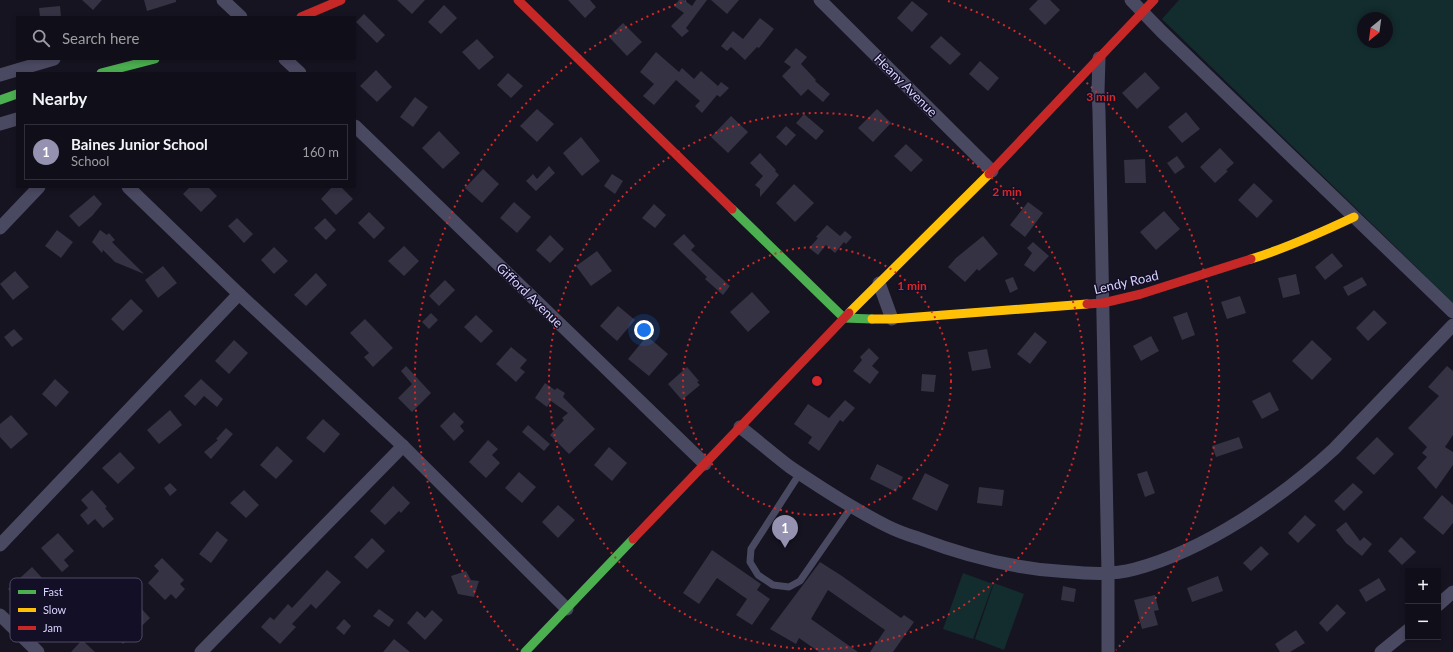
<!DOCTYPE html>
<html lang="en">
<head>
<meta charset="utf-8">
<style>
  body { margin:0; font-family:Lato,sans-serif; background:#191822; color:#f1f3f6 }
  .controls { position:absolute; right:12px; bottom:12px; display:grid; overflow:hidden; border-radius:0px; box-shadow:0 2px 6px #0003 }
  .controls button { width:36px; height:36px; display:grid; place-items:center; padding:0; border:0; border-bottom:1px solid #302f38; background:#100f19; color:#f1f3f6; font:20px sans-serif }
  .compass { position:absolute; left:1357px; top:12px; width:36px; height:36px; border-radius:50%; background:#100f19; box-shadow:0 2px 6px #0003; rotate:209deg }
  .you { position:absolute; left:644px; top:330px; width:14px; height:14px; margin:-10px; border:3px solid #fff; border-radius:50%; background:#1a73e8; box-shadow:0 0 0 6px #1a73e833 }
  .badge { display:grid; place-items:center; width:26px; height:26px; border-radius:50%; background:#9591b1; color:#fff; font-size:13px; font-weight:700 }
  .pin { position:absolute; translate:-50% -33px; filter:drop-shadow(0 1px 2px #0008) }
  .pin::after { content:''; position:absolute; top:21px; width:14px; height:12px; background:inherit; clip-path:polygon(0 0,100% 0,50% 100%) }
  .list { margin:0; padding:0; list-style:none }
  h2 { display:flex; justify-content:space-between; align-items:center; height:52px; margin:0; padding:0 16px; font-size:17px }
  h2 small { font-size:13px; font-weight:400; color:#9c9ca2 }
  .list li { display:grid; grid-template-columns:26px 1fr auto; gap:12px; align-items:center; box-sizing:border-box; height:56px; margin:0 8px 8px; padding:0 8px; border:1px solid #302f38; border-radius:0px }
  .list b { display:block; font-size:15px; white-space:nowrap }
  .list p { margin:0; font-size:13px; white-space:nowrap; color:#9c9ca2 }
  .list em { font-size:13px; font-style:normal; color:#9c9ca2 }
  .icon { flex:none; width:22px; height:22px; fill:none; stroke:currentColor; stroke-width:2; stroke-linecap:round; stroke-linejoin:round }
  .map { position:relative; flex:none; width:1453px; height:652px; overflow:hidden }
  .search { position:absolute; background:#100f19; box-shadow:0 2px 6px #0003; left:16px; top:16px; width:340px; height:44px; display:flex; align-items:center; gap:10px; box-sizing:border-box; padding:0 14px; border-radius:0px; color:#9c9ca2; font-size:15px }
  .panel { position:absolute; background:#100f19; box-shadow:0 2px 6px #0003; left:16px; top:72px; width:340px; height:116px; border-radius:0px }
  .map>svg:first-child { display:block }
  .green { fill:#132c2d; fill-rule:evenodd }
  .building { fill:#343243 }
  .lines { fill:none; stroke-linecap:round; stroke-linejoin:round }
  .lane { stroke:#4a4962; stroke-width:7 }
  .street { stroke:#4a4962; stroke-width:13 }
  .fast { stroke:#4caf50; stroke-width:9 }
  .slow { stroke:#ffc107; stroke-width:9 }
  .jam { stroke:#c62828; stroke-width:9 }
  .ring { fill:none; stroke:#d62828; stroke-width:2; stroke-dasharray:2 4 }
  .labels { text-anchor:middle; stroke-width:3; stroke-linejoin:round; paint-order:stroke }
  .street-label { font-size:13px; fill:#d9d4ff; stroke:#130f26 }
  .key { fill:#130f26; stroke:#4e4a67; stroke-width:1 }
  .key-label { font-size:11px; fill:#d9d4ff }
  .centre { fill:#d62828; stroke:#130f26; stroke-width:2 }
  .ring-label { font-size:12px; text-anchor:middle; font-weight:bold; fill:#d62828; stroke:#130f26; stroke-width:3; stroke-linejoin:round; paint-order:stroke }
</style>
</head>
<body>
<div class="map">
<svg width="1453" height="652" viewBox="0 0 1453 652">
  <rect width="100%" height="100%" fill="#161421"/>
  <!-- green -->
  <g class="green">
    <path d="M1179,0H1453V303L1162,19ZM1363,18H1387V42H1363Z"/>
    <polygon points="963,573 993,584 973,639 943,629"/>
    <polygon points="994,583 1024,594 1004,650 975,639"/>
  </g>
  <!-- building -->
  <g class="building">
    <polygon points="82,0 102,0 93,10"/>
    <polygon points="144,0 176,0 176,2 147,11"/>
    <polygon points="397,0 425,0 412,14"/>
    <polygon points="568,0 590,0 596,7 585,18"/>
    <polygon points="679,0 684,0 692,6 696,0 707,0 686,28 689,31 682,37 671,26 684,13 674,6"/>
    <polygon points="711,0 739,0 727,14"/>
    <polygon points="1038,0 1050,0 1060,10 1045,25 1029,9"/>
    <polygon points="912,1 928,14 912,32 897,18"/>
    <polygon points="444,5 457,18 441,34 428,22"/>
    <polygon points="60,6 61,17 40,17 39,8"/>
    <polygon points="364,14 385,35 377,43 356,22"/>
    <polygon points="760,18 774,29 759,48 757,47 745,60 731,47 727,51 721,46 733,31 743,39"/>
    <polygon points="623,23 642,42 627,56 609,37"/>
    <polygon points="941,36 961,54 950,65 930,47"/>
    <polygon points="477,39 494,57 479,70 462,52"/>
    <polygon points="796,48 807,57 801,64 816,80 815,81 830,94 823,102 808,89 801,96 782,76 791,67 784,62"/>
    <polygon points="656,52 679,72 682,68 694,79 701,71 718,86 721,82 729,88 720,97 717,95 702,113 695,106 700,101 676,80 654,105 643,96 654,84 640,72"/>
    <polygon points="980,61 999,78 988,91 969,74"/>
    <polygon points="376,70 392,87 377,102 360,86"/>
    <polygon points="1145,72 1160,88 1137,109 1122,93"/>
    <polygon points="508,73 523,86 511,98 497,85"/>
    <polygon points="415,97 428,107 413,127 400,117"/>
    <polygon points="537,109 554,124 537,142 520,126"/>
    <polygon points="877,109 891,123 873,142 858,128"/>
    <polygon points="1186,112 1200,129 1182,143 1168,127"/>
    <polygon points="804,114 824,131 816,140 796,123"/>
    <polygon points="731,116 748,132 728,153 711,137"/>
    <polygon points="786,126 796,135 786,146 776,137"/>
    <polygon points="439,131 460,153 443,169 422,148"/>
    <polygon points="581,137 600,161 582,176 563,153"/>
    <polygon points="906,144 923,160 911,172 894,156"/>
    <polygon points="1220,148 1234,163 1226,170 1228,171 1215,183 1200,167"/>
    <polygon points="760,153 776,170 775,171 779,175 760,197 760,189 755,185 763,176 750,163"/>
    <polygon points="1177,156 1185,167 1175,174 1167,163"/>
    <polygon points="1145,159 1146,183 1125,183 1124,160"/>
    <polygon points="549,166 555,173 536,191 526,181 533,174 537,179"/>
    <polygon points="483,169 499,184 482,203 465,188"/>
    <polygon points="612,174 623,181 615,194 604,186"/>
    <polygon points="1254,183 1273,201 1257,218 1238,200"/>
    <polygon points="794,184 814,203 795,222 776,203"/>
    <polygon points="190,187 208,187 217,196 201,212 183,194"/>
    <polygon points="332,187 341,187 353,199 336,215 321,199"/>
    <polygon points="94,195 102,204 92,216 79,227 69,216"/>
    <polygon points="514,202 531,217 517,233 500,218"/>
    <polygon points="1028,202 1043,213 1025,237 1010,225"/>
    <polygon points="654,204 666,215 655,228 642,218"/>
    <polygon points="1164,211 1180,229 1156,250 1140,232"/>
    <polygon points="369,212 385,228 374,239 358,223"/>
    <polygon points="237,218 253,234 244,243 228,226"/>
    <polygon points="325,218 336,230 326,240 314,228"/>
    <polygon points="827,225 840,236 845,231 852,237 846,244 844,242 835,253 826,245 818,255 809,248 818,238 816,237"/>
    <polygon points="57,230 73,242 61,258 45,246"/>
    <polygon points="100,230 107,235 109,233 115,240 112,242 144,274 115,262 103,250 102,253 92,242"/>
    <polygon points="684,234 695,246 691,250 730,286 723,295 705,279 707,277 673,244"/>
    <polygon points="550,235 564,249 550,263 536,250"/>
    <polygon points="983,236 998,254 979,271 977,269 965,282 948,267 956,258"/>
    <polygon points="1033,242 1049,256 1034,272 1024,265 1032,253 1027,248"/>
    <polygon points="404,246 419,261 404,276 388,261"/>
    <polygon points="274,247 288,261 274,274 261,260"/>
    <polygon points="597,251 612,271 591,286 576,266"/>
    <polygon points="1332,253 1343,266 1325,280 1315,267"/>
    <polygon points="163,266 177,283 158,298 145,280"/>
    <polygon points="15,271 29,287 13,300 0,284"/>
    <polygon points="316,273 327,285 306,306 294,295"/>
    <polygon points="1296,274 1300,294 1283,298 1278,278"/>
    <polygon points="1013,277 1018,289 1010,293 1005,280"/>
    <polygon points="1362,277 1367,285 1348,296 1343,287"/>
    <polygon points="445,280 455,290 439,306 429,296"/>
    <polygon points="752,292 770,312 748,332 730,312"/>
    <polygon points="1240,296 1246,313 1227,319 1221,302"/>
    <polygon points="131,299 143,311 123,331 111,319"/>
    <polygon points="618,306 635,320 617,341 600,326"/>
    <polygon points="1374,310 1387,323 1368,341 1356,328"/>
    <polygon points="1187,312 1195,335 1182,340 1173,317"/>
    <polygon points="431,313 438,320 429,329 422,322"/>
    <polygon points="476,315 493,331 481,343 464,327"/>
    <polygon points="365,319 393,348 373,367 364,357 369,353 350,333"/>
    <polygon points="14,329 23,339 12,347 4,337"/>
    <polygon points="1035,332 1047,342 1030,364 1017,354"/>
    <polygon points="647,336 668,354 649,376 628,359"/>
    <polygon points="1151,336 1159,351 1141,361 1133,346"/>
    <polygon points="234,340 248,353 229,374 215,361"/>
    <polygon points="1312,340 1332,359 1312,380 1292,361"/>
    <polygon points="511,347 527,360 520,368 525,372 516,382 496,364"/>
    <polygon points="869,348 879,358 872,366 879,372 870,384 853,371 862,360 860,357"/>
    <polygon points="987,349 991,368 972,371 968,352"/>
    <polygon points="406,366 431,393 412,412 398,398 412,384 401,371"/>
    <polygon points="1447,366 1453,371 1453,435 1445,447 1453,452 1453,465 1436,489 1417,468 1427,457 1422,453 1427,447 1408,428 1439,396 1428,387"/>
    <polygon points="687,367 699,381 697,382 700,385 682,400 668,384"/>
    <polygon points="922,374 936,375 934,392 921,391"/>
    <polygon points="55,379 69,392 56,407 42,394"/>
    <polygon points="201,379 223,399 217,407 204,396 195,406 184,396"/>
    <polygon points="545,383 555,390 557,388 565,393 563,397 595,429 569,454 550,435 564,420 562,418 568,413 551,401 547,407 535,398"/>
    <polygon points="1270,392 1279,410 1262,419 1252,401"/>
    <polygon points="845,400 855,408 843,422 840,420 819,451 808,443 812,437 794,424 808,404 829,418"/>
    <polygon points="170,410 182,425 159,444 147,430"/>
    <polygon points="454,412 464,422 460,426 464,431 454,441 440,426"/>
    <polygon points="11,415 28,434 11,449 0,437 0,424"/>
    <polygon points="323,419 340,434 324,453 306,438"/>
    <polygon points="528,425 550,444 544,451 522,432"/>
    <polygon points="226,428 233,434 211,459 204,452 218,440 216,439"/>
    <polygon points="1239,437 1243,448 1216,457 1212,446"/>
    <polygon points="1377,437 1394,454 1374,475 1356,458"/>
    <polygon points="488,440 498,449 492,455 500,463 486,478 469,462"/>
    <polygon points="277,446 293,461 276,479 260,465"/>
    <polygon points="609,447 627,463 612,481 594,465"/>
    <polygon points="120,452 135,468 118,484 102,468"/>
    <polygon points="877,464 903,477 896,492 870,479"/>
    <polygon points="1147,471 1155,493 1145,497 1137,474"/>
    <polygon points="519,472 536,487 522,503 505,488"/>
    <polygon points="925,473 949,485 937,511 912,499"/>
    <polygon points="170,483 177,490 170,496 164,488"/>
    <polygon points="1353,483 1363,492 1344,511 1334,501"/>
    <polygon points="393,486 410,503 401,513 399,511 385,525 370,511"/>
    <polygon points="979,487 1004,490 1002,506 977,503"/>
    <polygon points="92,490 107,507 105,508 114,519 103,528 95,519 88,525 80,515 88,508 81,500"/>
    <polygon points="244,490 259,505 246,518 230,503"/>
    <polygon points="1442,495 1453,505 1453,523 1443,535 1423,518"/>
    <polygon points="558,505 575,520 558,538 542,522"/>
    <polygon points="1305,515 1316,525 1298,543 1288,533"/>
    <polygon points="1346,522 1360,541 1364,537 1372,544 1362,556 1346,543 1336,530"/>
    <polygon points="217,531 228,540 211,563 199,554"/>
    <polygon points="58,533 74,551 64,560 69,566 62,572 41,548"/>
    <polygon points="1401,537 1416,552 1402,565 1388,551"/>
    <polygon points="372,538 385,551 367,569 354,557"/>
    <polygon points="1261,546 1269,554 1251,571 1243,563"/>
    <polygon points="712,550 761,584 757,590 770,599 752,625 736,615 747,599 717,578 699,604 683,593"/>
    <polygon points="162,558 184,580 180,584 185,589 176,599 171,594 165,600 148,583 159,571 154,566"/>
    <polygon points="820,562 842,576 901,618 904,615 914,622 893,652 870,652 885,630 828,590 811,619 858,652 819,652 799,638 796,644 770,629"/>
    <polygon points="32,567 53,590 57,587 86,620 76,628 63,611 38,633 29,623 34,618 8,589"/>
    <polygon points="327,570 341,582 316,609 311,604 292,624 296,627 280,644 261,627 270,617 274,620 288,604 292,608"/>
    <polygon points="466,571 471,580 479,581 474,597 458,594 451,576"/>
    <polygon points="1218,576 1223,591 1192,602 1187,588"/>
    <polygon points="1379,578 1386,590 1366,602 1359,590"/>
    <polygon points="1063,586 1076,589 1074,602 1061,600"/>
    <polygon points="1155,595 1159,610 1154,611 1158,625 1142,629 1134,600"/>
    <polygon points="1337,604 1346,613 1327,632 1319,623"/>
    <polygon points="138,605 150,618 123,644 110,630"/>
    <polygon points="379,609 394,620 389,627 373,616"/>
    <polygon points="432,610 443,620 425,640 407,623 417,611 425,618"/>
    <polygon points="344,619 351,626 344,635 336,628"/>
    <polygon points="1296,630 1305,643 1290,652 1280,652 1275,644"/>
    <polygon points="394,639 410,652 383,652"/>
    <polygon points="82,640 95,652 71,652"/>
  </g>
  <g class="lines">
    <!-- lane -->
    <polyline class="lane" points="800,473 751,549 750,562 758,575 773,585 789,587 800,581 852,506"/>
    <!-- street -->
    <g class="street">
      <polyline points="223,0 241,17"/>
      <polyline points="820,0 992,171"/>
      <polyline points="1131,0 1161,31 1453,312"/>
      <polyline points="1099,58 1098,91 1099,112 1108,573 1108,652"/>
      <polyline points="285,59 300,73"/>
      <polyline points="0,75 54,59"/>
      <polyline points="0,124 17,119"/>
      <polyline points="355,126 705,464"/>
      <polyline points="128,187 239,294 403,446 567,609"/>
      <polyline points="0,228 39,187"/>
      <polyline points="879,283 892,319"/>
      <path d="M740,427C757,440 773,454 790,467C821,488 853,509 887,526C897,531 908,535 918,538C963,555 1011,568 1058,571C1083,573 1110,576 1135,569C1206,550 1281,498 1334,449L1453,325"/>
      <polyline points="0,545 239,294"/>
      <polyline points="1438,605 1453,592"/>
      <polyline points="0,615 38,652"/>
      <polyline points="201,652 403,446"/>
      <polyline points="1381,652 1408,630"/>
    </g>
    <!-- fast -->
    <g class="fast">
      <polyline points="101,73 155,59"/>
      <polyline points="0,100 17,94"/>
      <polyline points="732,209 844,318 872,319"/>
      <polyline points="525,652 633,539"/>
    </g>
    <!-- slow -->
    <g class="slow">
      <path d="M1251,259C1287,248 1320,233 1354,217"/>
      <polyline points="849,313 989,174"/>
      <polyline points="872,319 892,319 1087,304"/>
    </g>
    <!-- jam -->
    <g class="jam">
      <polyline points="518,0 732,209"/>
      <polyline points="301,17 341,0"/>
      <polyline points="989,174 1154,0"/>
      <polyline points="1087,304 1103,303 1141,294 1251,259"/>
      <polyline points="633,539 849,313"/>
    </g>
  </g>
  <!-- distance rings -->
  <g class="ring">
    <circle cx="817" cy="381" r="134"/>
    <circle cx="817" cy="381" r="268"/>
    <path d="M518 650A402 402 0 0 1 686 1M948 1A402 402 0 0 1 1116 650"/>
  </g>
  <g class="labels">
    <!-- street labels -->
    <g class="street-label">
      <text transform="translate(906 85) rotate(45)" y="5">Heany Avenue</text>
      <text transform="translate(1126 282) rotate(-13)" y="5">Lendy Road</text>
      <text transform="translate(530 295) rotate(44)" y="5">Gifford Avenue</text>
    </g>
  </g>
  <!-- legend -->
  <rect x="10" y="578" width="132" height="64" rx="6" class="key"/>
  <rect x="18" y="590" width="18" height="4" fill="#4caf50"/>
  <rect x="18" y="608" width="18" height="4" fill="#ffc107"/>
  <rect x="18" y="626" width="18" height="4" fill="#c62828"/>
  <g class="key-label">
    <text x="43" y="596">Fast</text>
    <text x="43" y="614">Slow</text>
    <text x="43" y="632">Jam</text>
  </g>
  <circle cx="817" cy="381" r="6" class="centre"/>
  <g class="ring-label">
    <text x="1101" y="101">3 min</text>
    <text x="1007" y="196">2 min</text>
    <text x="912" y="290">1 min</text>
  </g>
</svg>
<div class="controls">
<button>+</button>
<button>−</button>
</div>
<svg class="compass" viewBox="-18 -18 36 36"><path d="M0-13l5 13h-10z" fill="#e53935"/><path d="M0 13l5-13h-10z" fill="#9c9ca2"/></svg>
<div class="you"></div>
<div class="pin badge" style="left:785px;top:548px">1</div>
<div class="search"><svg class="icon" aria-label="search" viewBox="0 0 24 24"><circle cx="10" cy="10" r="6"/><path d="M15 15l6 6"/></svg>Search here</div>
<section class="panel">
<h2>Nearby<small></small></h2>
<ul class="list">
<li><span class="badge">1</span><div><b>Baines Junior School</b><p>School</p></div><em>160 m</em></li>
</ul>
</section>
</div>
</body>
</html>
